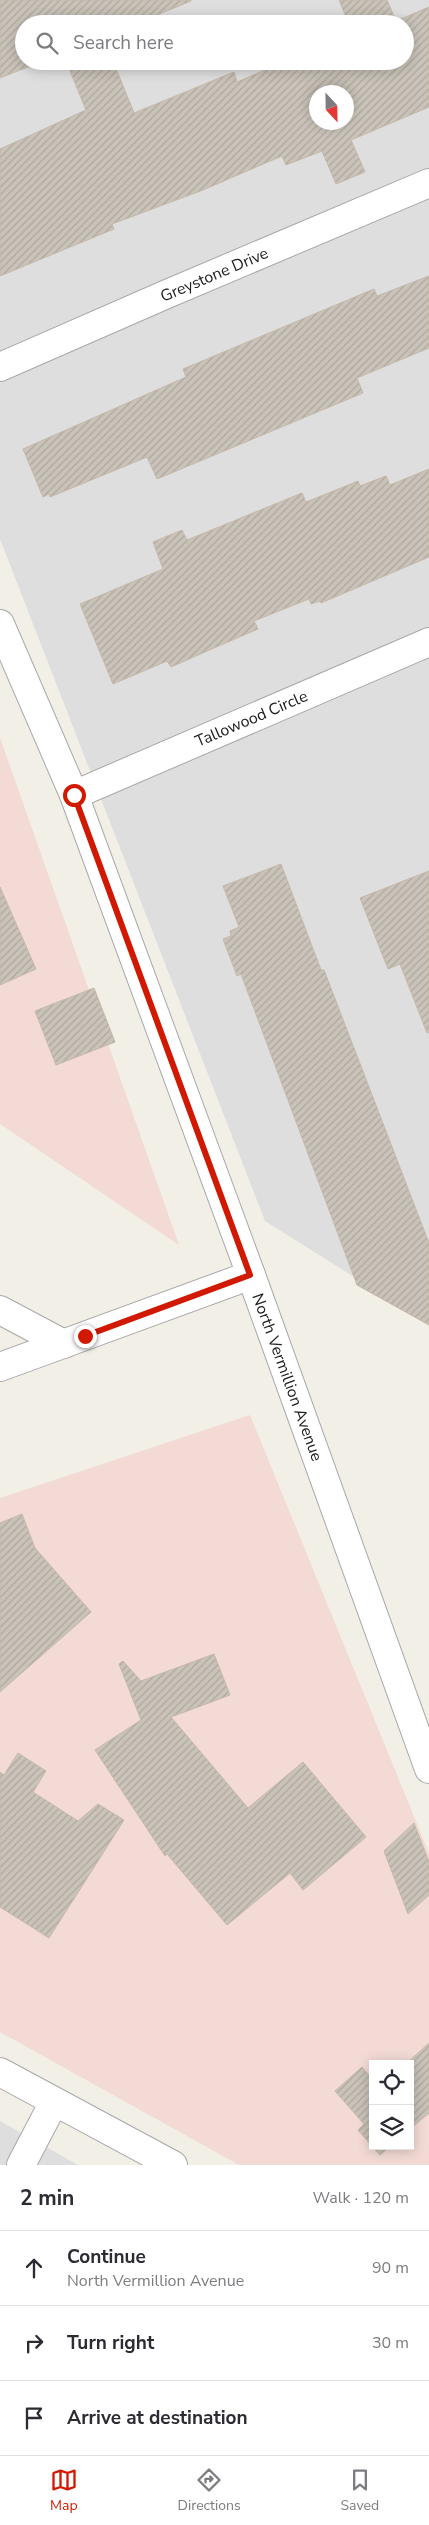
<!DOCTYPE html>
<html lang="en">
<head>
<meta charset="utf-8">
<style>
  body { margin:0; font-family:"Nunito Sans",sans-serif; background:#f7f7f7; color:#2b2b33 }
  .controls { position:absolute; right:15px; bottom:15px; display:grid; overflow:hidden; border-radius:0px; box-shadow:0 2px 12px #0003 }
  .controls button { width:45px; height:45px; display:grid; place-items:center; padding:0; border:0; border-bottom:1px solid #e1e1e2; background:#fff; color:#2b2b33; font:25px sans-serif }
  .compass { position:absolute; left:309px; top:85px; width:45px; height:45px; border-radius:50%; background:#fff; box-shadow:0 2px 12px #0003; rotate:158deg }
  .stop { position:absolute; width:15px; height:15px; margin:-11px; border:4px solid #d11800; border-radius:50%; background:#fff }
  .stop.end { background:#d11800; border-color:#fff; box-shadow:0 1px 5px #0008 }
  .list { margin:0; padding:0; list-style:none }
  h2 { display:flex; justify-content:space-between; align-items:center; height:65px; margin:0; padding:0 20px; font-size:21px }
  h2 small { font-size:16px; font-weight:400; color:#7c7c81 }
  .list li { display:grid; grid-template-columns:32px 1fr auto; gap:15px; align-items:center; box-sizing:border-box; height:75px; padding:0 20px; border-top:1px solid #e1e1e2 }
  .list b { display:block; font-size:19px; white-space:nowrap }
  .list p { margin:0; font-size:16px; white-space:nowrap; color:#7c7c81 }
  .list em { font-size:16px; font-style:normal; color:#7c7c81 }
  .icon { flex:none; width:28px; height:28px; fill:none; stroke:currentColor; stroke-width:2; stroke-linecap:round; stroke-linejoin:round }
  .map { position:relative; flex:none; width:429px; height:2165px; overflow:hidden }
  .search { position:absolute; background:#fff; box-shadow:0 2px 12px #0003; left:15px; right:15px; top:15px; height:55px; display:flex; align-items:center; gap:12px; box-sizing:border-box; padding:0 18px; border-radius:28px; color:#7c7c81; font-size:19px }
  .sheet { height:290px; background:#fff }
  nav { display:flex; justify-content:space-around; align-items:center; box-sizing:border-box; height:70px; border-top:1px solid #e1e1e2; background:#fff; font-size:14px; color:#7c7c81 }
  nav a { display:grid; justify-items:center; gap:2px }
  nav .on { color:#d11800 }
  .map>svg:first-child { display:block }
  .residential { fill:#dfdede; fill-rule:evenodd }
  .commercial { fill:#f3dad5; fill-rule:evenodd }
  .building { fill:url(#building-hatch); stroke:#c5b8a8; fill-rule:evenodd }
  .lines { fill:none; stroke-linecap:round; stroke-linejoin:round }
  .minor-casing { stroke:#a8a8a8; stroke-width:30 }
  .minor { stroke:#fff; stroke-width:28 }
  .route { stroke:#d11800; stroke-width:6 }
  .labels { text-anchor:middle; stroke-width:5; stroke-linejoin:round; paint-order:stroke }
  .street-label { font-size:16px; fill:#212121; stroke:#fff }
</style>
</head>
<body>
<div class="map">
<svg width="429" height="2165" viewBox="0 0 429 2165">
  <defs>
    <pattern id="building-hatch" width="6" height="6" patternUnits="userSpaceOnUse" patternTransform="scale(1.25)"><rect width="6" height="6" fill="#cac3b9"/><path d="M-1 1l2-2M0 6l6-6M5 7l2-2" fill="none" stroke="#ada79f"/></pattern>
  </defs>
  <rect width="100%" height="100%" fill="#f2efe7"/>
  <!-- residential -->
  <g class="residential">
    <path d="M0,0H429V1324L265,1221L0,539ZM24,24H405V61H24ZM316,92H346V122H316Z"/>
    <polygon points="0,2121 78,2165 0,2165"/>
  </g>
  <!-- commercial -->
  <g class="commercial">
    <polygon points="0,738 179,1245 0,1124"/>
    <path d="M250,1415L429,1853V2165H239L0,2032V1498ZM373,2064H410V2146H373Z"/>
  </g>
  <!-- building -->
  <g class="building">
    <polygon points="0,0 191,0 191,1 135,24 24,24 24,61 43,61 0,78"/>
    <path d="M339,0H387L396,21L429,7V107L351,140L365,172L336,184L322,151L286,165L282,156L203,190L112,224L114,229L0,276V149L86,110L66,61H113L134,113L234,72L237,82L286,61H405V24H349ZM316,92H346V122H316Z"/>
    <polygon points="429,276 429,348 357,378 363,393 157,479 147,457 50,497 49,494 43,497 23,449 186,377 183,369 374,289 377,296"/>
    <polygon points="429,469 429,557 321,603 320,601 311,604 309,599 254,621 258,629 214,648 171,667 167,661 113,684 80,604 163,569 153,542 182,530 187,540 302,493 306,502 358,481 360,486 386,476 390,485"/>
    <polygon points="281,864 321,970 324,970 429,1243 429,1325 357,1285 241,974 237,976 223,939 231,936 230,931 239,927 223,886"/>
    <polygon points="429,871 429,1032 427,1033 400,964 388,969 360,898"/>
    <polygon points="0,887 36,969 0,985"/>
    <polygon points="94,988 115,1042 56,1065 35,1011"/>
    <polygon points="22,1514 35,1548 91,1612 0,1692 0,1523"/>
    <polygon points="214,1654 230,1695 171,1717 248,1808 303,1762 366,1837 303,1890 290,1873 227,1925 167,1854 165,1856 95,1750 141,1720 119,1664 123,1661 141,1681"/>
    <polygon points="18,1753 46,1771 33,1792 78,1821 98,1804 124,1820 49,1938 0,1907 0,1772 4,1775"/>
    <polygon points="414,1823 429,1862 429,1895 408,1914 384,1851"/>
    <polygon points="429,2043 429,2113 410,2129 410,2064 406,2064"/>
    <polygon points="362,2067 373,2080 373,2146 390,2146 380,2155 358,2130 364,2124 335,2091"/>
  </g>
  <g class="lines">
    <!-- minor casing -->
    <g class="minor-casing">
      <g id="minor">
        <polyline points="0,367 167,294 429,183"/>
        <polyline points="0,624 74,795 251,1275 429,1769"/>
        <polyline points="74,795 429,642"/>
        <polyline points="0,1310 64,1344"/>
        <polyline points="0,1367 251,1275"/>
        <polyline points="0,2072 173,2165"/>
        <polyline points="21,2165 54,2102"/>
      </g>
    </g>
    <!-- minor -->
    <use href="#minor" class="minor"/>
  </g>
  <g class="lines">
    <!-- route -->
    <polyline class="route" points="74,795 250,1275 85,1336"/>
  </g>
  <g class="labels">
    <!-- street labels -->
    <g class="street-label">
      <text transform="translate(214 274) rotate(-23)" y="6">Greystone Drive</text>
      <text transform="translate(251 718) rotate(-23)" y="6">Tallowood Circle</text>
      <text transform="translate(288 1377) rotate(70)" y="6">North Vermillion Avenue</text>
    </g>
  </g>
</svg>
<div class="controls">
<button><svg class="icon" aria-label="locate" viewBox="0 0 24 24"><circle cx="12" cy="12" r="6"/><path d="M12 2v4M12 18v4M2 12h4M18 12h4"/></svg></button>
<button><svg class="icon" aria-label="layers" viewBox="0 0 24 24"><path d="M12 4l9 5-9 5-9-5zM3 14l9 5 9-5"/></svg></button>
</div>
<svg class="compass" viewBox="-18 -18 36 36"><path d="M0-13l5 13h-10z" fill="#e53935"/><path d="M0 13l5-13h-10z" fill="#7c7c81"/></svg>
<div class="stop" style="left:74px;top:795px"></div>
<div class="stop end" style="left:85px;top:1336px"></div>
<div class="search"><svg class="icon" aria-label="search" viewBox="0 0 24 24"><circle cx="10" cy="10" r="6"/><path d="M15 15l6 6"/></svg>Search here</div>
</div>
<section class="sheet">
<h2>2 min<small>Walk · 120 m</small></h2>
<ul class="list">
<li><svg class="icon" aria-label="ahead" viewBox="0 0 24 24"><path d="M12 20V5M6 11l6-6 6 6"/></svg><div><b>Continue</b><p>North Vermillion Avenue</p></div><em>90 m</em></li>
<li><svg class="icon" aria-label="right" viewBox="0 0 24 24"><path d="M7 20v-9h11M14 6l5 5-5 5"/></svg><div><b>Turn right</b></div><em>30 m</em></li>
<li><svg class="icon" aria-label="arrive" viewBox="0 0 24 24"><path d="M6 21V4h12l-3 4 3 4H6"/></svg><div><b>Arrive at destination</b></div></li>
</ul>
</section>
<nav>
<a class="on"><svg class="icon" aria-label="map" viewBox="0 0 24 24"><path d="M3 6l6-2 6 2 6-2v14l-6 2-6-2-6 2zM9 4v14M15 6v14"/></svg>Map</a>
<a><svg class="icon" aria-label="directions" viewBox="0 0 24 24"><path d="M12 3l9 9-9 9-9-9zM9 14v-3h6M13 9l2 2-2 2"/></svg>Directions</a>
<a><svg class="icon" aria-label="saved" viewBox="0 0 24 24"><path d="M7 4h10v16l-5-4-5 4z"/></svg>Saved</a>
</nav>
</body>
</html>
